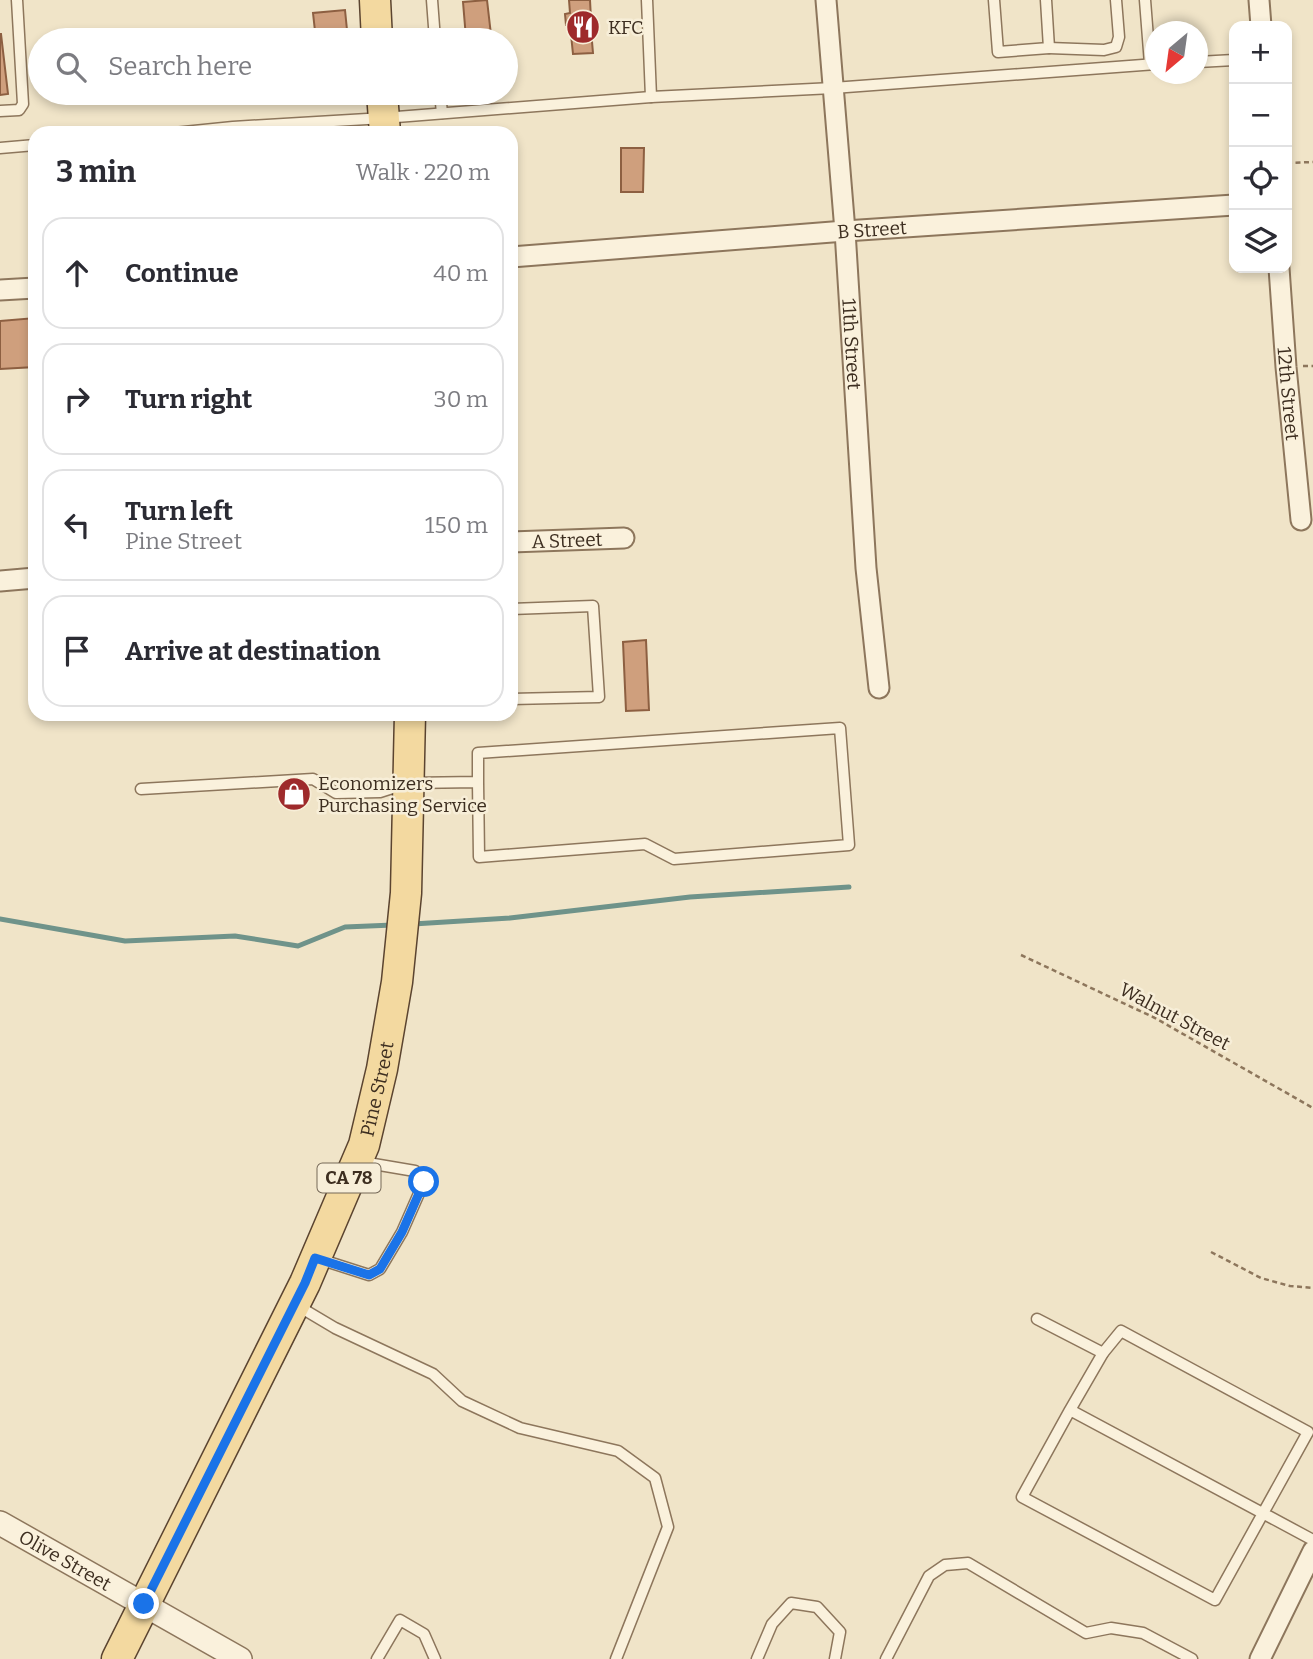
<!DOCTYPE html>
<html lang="en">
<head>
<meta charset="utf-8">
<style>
  body { margin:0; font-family:Bitter,serif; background:#f2f2f3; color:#2b2b33 }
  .controls { position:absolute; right:21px; top:21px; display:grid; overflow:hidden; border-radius:14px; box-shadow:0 4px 10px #0003 }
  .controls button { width:63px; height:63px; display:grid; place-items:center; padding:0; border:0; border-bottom:2px solid #e1e1e2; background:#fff; color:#2b2b33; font:35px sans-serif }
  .compass { position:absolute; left:1145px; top:21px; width:63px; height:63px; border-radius:50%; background:#fff; box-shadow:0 4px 10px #0003; rotate:209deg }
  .stop { position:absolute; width:21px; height:21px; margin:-16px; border:5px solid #1a73e8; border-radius:50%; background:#fff }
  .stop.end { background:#1a73e8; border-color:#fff; box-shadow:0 2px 7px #0008 }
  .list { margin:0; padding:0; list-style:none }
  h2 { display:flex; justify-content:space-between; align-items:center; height:91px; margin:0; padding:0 28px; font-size:30px }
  h2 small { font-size:23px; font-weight:400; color:#7c7c81 }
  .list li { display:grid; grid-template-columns:46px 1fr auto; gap:21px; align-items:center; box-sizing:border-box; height:112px; margin:0 14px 14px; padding:0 14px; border:2px solid #e1e1e2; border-radius:21px }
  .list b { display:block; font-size:26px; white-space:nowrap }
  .list p { margin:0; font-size:23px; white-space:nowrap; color:#7c7c81 }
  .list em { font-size:23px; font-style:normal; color:#7c7c81 }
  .icon { flex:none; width:38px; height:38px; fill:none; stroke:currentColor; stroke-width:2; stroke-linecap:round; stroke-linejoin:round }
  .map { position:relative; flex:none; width:1313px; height:1659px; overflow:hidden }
  .search { position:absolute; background:#fff; box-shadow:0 4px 10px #0003; left:28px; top:28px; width:490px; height:77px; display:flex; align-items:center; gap:18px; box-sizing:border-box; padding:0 24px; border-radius:38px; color:#7c7c81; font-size:26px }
  .panel { position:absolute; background:#fff; box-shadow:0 4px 10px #0003; left:28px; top:126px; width:490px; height:595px; border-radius:21px }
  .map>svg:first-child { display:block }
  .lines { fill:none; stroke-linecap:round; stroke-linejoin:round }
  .stream { stroke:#6f938a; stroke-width:5 }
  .building { fill:#cf9f7d; stroke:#8d5f41; stroke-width:2 }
  .service-casing { stroke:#8d765c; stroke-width:13 }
  .minor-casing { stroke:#8d765c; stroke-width:23 }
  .tertiary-casing { stroke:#8d765c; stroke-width:26 }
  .primary-casing { stroke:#5b4430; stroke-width:33 }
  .path { stroke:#8d765c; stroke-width:2.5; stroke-dasharray:5 3.5; stroke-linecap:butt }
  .service { stroke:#faf1dc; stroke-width:10 }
  .minor { stroke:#faf1dc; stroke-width:19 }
  .tertiary { stroke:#faf1dc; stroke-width:23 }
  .primary { stroke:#f3d9a0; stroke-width:30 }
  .route { stroke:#1a73e8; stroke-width:9 }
  .labels { text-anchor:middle; stroke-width:5; stroke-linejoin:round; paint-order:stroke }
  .shield { fill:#f7eed8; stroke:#756857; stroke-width:2 }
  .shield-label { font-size:18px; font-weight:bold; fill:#3d2e20 }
  .poi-label { font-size:19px; fill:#3d2e20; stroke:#f7eed8; text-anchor:start }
  .street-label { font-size:19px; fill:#3d2e20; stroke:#f7eed8 }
</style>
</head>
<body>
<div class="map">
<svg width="1313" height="1659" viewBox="0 0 1313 1659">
  <rect width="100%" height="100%" fill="#f0e4c8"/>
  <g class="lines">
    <!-- stream -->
    <g class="stream">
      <polyline points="0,919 125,941 235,936 298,946 345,927 393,925"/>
      <polyline points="413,924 510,918 690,897 849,887"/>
    </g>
  </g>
  <!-- building -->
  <g class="building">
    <polygon points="487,0 491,35 466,38 463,2"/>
    <polygon points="569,0 590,0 591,19 595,19 596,29 591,30 593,53 573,54 570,25 566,25 565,14 570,13"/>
    <polygon points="345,10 348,40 316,40 313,13"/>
    <polygon points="273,30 274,40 181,40 181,35"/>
    <polygon points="0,34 1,34 8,94 0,95"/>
    <polygon points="164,35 165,40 133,40 133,37"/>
    <polygon points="621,148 644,148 643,192 621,192"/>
    <polygon points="35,318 35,367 0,369 0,321"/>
    <polygon points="646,640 649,710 626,711 623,642"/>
  </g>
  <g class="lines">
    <!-- service casing -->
    <g class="service-casing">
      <g id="service">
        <polyline points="432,0 435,40"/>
        <polyline points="647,0 651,97"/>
        <polyline points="994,0 998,52 1049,48 1046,0"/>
        <polyline points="1145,0 1150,64"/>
        <polyline points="1049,48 1104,50 1116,47 1119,37 1116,0"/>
        <polyline points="1198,62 1234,60"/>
        <polyline points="440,93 442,113"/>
        <polyline points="0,111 19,110 23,104 17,0"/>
        <polyline points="174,133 233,127 384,118 651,97 833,88 1156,64"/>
        <polyline points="0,148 35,145"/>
        <polyline points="511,609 593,606 599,697 511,699"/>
        <polyline points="141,789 313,779 336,793 380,792 408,783 478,782 479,857 645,844 674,859 849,845 840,728 478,753 478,782"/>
        <polyline points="319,1259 369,1275 380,1269 402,1232 424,1182 415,1171 362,1162"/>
        <polyline points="298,1306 335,1328 433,1374 462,1401 520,1428 618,1451 655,1478 668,1527 616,1659"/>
        <polyline points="1037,1319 1103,1353"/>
        <polyline points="1070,1410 1103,1353 1121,1331 1308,1432 1215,1600 1022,1497 1070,1410 1313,1540"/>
        <polyline points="377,1659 400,1620 424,1634 435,1659"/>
        <polyline points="757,1659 772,1624 791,1603 817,1607 840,1632 835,1659"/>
        <polyline points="886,1659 929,1576 945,1565 968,1563 1086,1633 1111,1628 1143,1633 1192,1659"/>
      </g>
    </g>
    <!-- minor casing -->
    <g class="minor-casing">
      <g id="minor">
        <path id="s1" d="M826,0L845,231L866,568L879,688"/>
        <polyline points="1259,0 1261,26"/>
        <path id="s2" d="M511,257L845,231L1234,205"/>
        <path id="s3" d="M1279,268L1286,367L1301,520"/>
        <polyline points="0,290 35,288"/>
        <path id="s4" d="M511,542L624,538"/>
        <polyline points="0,581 35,578"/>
        <polyline points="1260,1659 1313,1551"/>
      </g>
    </g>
    <!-- tertiary casing -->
    <g class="tertiary-casing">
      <g id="tertiary">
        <path id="s5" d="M0,1523L240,1659"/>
      </g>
    </g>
    <!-- primary casing -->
    <g class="primary-casing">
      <g id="primary">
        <polyline points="375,0 377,40"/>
        <polyline points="382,93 385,133"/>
        <path id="s6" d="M117,1659L305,1283L364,1145L382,1069L397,982L406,893L410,714"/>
      </g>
    </g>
    <!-- path -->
    <g class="path">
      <polyline points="1287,163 1313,162"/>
      <polyline points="1303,366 1313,366"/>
      <polyline points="1021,955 1155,1018 1313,1108"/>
      <polyline points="1211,1252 1261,1278 1290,1286 1313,1288"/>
    </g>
    <!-- service -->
    <use href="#service" class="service"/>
    <!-- minor -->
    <use href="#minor" class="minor"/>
    <!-- tertiary -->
    <use href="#tertiary" class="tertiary"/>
    <!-- primary -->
    <use href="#primary" class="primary"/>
  </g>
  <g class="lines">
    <!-- route -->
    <polyline class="route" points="144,1604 305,1283 315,1258 369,1275 380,1269 402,1232 424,1182"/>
  </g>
  <!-- icons -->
  <defs>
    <g id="restaurant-disc" transform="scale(1.75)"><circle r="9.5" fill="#9e2a2b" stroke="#f7eed8"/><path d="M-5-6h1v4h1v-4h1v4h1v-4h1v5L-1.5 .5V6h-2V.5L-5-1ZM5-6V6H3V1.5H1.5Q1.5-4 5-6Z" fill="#fff"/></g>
    <g id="shop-disc" transform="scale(1.75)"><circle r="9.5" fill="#9e2a2b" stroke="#f7eed8"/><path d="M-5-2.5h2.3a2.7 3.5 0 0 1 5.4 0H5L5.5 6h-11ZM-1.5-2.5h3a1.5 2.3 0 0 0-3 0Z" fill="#fff"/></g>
  </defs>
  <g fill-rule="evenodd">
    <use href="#restaurant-disc" x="583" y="27"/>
    <use href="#shop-disc" x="294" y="794"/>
  </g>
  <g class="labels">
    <!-- shield labels -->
    <rect class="shield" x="317.5" y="1163.5" width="63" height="29" rx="5"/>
    <g class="shield-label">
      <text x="349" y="1184">CA 78</text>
    </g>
    <!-- poi labels -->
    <g class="poi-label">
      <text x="608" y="34">KFC</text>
      <text x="318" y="790">Economizers<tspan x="318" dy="22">Purchasing Service</tspan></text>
    </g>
    <!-- street labels -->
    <g class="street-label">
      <text dy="7" stroke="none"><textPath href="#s2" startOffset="362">B Street</textPath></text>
      <text dy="7" stroke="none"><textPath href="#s1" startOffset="345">11th Street</textPath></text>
      <text dy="7" stroke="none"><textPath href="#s3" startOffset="126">12th Street</textPath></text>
      <text dy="7" stroke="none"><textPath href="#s4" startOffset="56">A Street</textPath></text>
      <text transform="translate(1175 1016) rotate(28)" y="7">Walnut Street</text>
      <text dy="7" stroke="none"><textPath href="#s6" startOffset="628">Pine Street</textPath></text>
      <text dy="7" stroke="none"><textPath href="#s5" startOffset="75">Olive Street</textPath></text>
    </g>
  </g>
</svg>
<div class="controls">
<button>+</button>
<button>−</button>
<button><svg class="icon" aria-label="locate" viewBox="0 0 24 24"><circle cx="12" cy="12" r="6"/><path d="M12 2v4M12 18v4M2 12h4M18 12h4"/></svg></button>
<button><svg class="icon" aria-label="layers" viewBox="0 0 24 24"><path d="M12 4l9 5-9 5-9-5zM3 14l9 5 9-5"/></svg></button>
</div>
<svg class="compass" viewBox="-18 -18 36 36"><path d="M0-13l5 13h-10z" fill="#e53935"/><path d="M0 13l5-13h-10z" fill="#7c7c81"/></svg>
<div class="stop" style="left:424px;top:1182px"></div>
<div class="stop end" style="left:144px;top:1604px"></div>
<div class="search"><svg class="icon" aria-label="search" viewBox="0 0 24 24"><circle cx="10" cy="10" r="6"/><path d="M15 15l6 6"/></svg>Search here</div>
<section class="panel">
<h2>3 min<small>Walk · 220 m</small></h2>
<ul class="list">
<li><svg class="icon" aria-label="ahead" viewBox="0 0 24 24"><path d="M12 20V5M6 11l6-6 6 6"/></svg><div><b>Continue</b></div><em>40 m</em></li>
<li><svg class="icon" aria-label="right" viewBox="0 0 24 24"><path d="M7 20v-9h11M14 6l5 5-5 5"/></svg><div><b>Turn right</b></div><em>30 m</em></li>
<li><svg class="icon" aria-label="left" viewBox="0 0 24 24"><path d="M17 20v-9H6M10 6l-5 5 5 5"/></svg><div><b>Turn left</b><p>Pine Street</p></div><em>150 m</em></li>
<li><svg class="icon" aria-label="arrive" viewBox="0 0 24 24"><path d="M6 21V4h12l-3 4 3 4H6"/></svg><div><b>Arrive at destination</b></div></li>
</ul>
</section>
</div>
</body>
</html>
